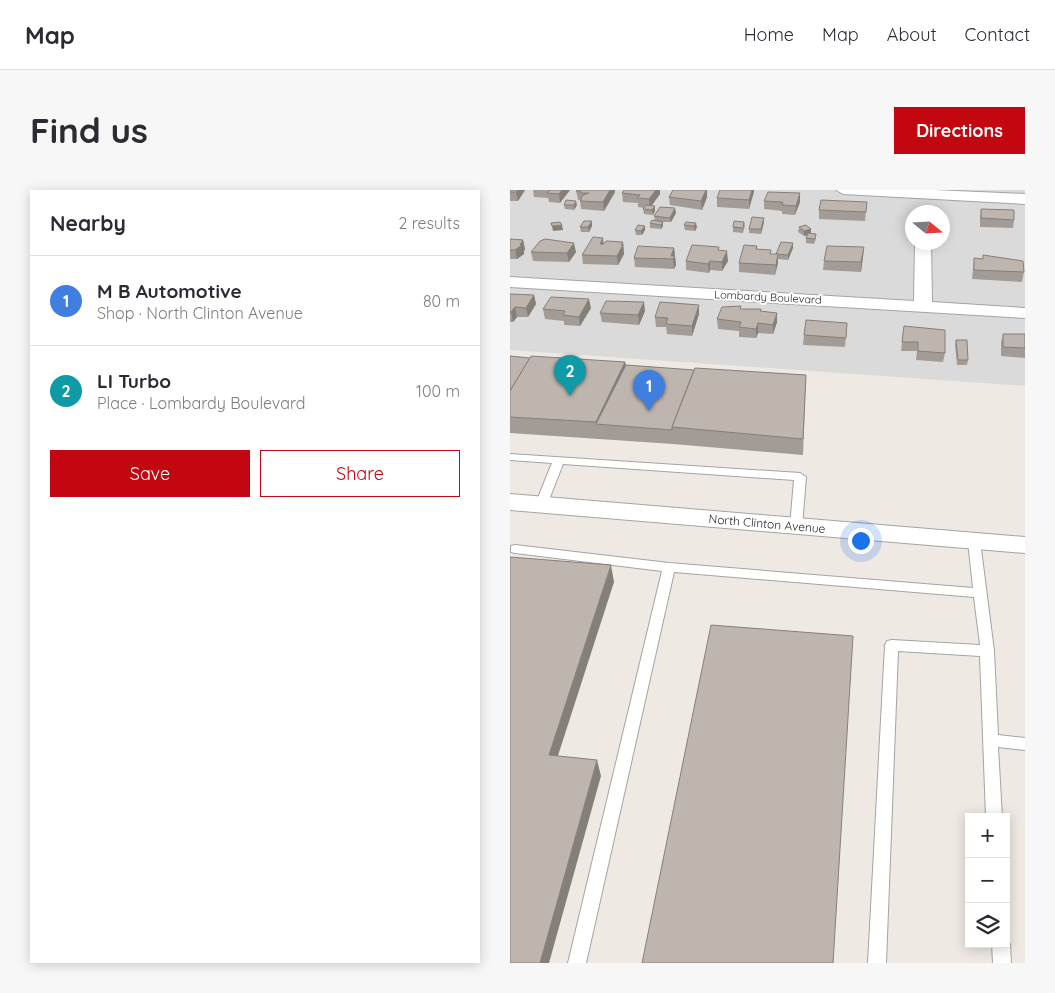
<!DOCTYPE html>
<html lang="en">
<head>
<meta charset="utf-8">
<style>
  body { margin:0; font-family:Quicksand,sans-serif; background:#f7f7f7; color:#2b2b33 }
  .controls { position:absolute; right:15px; bottom:15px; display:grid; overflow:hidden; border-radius:0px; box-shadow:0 2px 12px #0003 }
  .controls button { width:45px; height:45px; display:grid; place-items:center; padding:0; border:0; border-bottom:1px solid #e1e1e2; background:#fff; color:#2b2b33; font:25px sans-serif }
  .compass { position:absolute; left:395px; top:15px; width:45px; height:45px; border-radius:50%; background:#fff; box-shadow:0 2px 12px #0003; rotate:108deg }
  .you { position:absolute; left:350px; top:350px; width:18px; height:18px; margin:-12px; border:4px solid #fff; border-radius:50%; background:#1a73e8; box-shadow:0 0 0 8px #1a73e833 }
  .badge { display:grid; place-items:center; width:32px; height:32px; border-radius:50%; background:#c20710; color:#fff; font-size:16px; font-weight:700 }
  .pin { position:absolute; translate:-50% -41px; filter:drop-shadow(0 1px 2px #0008) }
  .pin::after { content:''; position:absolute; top:26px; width:18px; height:15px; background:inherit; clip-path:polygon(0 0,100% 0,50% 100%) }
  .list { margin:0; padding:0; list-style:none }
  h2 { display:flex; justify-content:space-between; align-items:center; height:65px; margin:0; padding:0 20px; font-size:21px }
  h2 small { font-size:16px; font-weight:400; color:#7c7c81 }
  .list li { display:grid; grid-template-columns:32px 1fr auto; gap:15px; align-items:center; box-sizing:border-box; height:90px; padding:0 20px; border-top:1px solid #e1e1e2 }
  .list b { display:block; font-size:19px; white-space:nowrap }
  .list p { margin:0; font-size:16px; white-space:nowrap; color:#7c7c81 }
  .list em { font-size:16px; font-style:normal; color:#7c7c81 }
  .actions { display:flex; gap:10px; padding:15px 20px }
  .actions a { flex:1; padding:11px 0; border:1px solid #c20710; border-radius:0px; text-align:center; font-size:18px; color:#c20710 }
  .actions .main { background:#c20710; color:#fff }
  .icon { flex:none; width:28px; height:28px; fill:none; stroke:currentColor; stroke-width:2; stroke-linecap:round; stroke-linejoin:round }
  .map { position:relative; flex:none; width:515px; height:773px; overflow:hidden; border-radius:0px }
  header { display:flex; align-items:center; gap:30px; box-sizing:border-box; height:70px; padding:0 25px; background:#fff; border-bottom:1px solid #e1e1e2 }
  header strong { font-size:24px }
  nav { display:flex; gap:28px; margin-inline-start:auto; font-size:18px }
  .intro { display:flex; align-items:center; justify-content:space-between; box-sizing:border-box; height:120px; padding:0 30px }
  h1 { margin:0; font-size:35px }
  .button { padding:12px 22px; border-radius:0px; background:#c20710; color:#fff; font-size:18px; font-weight:700 }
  main { display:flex; gap:30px; padding:0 30px }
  aside { flex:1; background:#fff; border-radius:0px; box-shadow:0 2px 12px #0003 }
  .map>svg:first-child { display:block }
  .residential { fill:#dbdada; fill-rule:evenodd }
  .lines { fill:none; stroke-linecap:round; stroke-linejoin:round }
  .lane-casing { stroke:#a4a4a4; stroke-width:2 }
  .street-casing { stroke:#a4a4a4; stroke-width:2 }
  .lane { fill:#fff; fill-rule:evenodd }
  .street { fill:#fff; fill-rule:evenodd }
  .wall { fill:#a39c96 }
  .shaded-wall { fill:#857f7a }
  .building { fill:#beb5af; stroke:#857f7a }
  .labels { text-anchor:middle; stroke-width:4; stroke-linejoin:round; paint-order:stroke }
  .far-street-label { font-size:11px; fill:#1d1d1d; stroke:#fff }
  .street-label { font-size:12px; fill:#1d1d1d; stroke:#fff }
</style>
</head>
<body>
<header>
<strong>Map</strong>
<nav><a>Home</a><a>Map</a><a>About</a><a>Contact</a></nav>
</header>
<div class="intro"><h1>Find us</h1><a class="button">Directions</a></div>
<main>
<aside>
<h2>Nearby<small>2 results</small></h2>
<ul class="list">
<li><span class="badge" style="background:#3f7fe0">1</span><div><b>M B Automotive</b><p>Shop · North Clinton Avenue</p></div><em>80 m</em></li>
<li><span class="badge" style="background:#0f9aa8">2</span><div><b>LI Turbo</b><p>Place · Lombardy Boulevard</p></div><em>100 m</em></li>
</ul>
<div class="actions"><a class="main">Save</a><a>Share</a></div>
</aside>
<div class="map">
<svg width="515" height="773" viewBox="0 0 515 773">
  <rect width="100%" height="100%" fill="#eee9e3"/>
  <!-- residential -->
  <path class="residential" d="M0,0H515V196L0,160ZM402,22H432V52H402Z"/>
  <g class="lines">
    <!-- lane casing -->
    <g class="lane-casing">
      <g id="lane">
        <polygon points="0,264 290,283 296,287 292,336 286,340 280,336 284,290 53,274 37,315 31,319 25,315 42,273 0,270"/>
        <polygon points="464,347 470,351 484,461 488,545 515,548 515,560 488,557 492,627 476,627 470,466 388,461 376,773 358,773 375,455 377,451 382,450 470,455 464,407 164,382 76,773 58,773 152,381 5,363 1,362 1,356 5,355 159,373 463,398 458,351"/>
        <polygon points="496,748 500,754 501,773 483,773 482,754 496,754"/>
      </g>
    </g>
    <!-- street casing -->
    <g class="street-casing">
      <g id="street">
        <polygon points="326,0 424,0 515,4 515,14 333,4"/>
        <polygon points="405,52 421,52 422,112 515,118 515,128 0,97 0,87 404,111"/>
        <polygon points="0,304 515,347 515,363 0,320"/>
      </g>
    </g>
    <!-- lane -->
    <use href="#lane" class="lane"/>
    <!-- street -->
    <use href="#street" class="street"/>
  </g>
  <!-- wall -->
  <g class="wall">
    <polygon points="0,0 15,0 8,11 0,11"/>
    <polygon points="23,0 60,0 50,13 39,12 38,8 24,7"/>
    <polygon points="163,0 197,0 197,7 192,20 160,15 159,7"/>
    <polygon points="210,0 244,0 239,19 207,17 207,8"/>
    <polygon points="66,1 105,2 94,21 71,19 70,10 68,10"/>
    <polygon points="112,3 150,4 141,16 145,21 143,25 134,24 133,19 134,18 128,17 128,13 113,12"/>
    <polygon points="254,11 290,12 285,25 272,24 272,21 254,19"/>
    <polygon points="357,12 355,31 309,29 309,20"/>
    <polygon points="54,15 67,15 64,20 55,19"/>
    <polygon points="471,19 504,30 503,38 470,37 470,28"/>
    <polygon points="166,23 161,32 153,32 153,36 151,39 140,38 140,33 145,31 144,26"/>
    <polygon points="254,28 254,32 251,44 239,43 239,39"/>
    <polygon points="176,32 187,37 185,41 175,40 174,35"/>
    <polygon points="234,32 235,36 233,43 223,42 223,37"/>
    <polygon points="82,36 79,42 71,42 70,37"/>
    <polygon points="135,36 135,40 132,45 126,45 125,40"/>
    <polygon points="289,37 301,39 301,43 306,49 304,54 296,53 296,48 297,45 294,46 288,42"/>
    <polygon points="0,49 13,50 15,59 14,61 14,64 7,69 0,69"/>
    <polygon points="113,52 114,64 108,75 73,74 72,65 94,54"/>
    <polygon points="283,53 283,58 278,70 268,69 268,73 265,85 229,82 229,73 247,56 247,59 261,64 266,64"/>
    <polygon points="354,57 351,82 313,80 314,71"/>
    <polygon points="164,58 166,75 164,79 125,77 124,68"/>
    <polygon points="209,60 218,71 212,81 200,80 199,83 176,80 176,71"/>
    <polygon points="21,62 66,62 59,72 23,71"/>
    <polygon points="473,65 514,82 512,92 462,89 464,68 473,69"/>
    <polygon points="0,104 24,105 26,114 18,127 7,127 3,132 0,132"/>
    <polygon points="81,118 70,136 54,135 54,131 35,129 33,119"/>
    <polygon points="231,119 251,119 251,121 267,123 267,132 263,144 248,143 246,148 229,147 229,141 208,139 207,129"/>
    <polygon points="135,121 129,135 92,132 90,123"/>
    <polygon points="189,124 182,146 157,144 156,137 146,137 145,127"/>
    <polygon points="337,133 335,157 293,155 294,145"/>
    <polygon points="394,136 435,163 433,172 406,170 407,161 391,161"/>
    <polygon points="493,144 515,144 515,168 491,166 491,153"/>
    <polygon points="446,150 458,170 457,175 447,175 445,155"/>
    <polygon points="0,166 20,168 115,172 116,175 184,180 296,185 293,265 163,254 0,243"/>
  </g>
  <!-- shaded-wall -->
  <g class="shaded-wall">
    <polygon points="8,0 15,0 8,11 6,2"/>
    <polygon points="52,0 60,0 50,13 49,4"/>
    <polygon points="100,0 105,0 105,2 94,21 93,12"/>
    <polygon points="146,0 150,0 150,4 140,18 139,9"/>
    <polygon points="196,0 197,0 197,7 192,20 191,11"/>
    <polygon points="242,0 244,0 244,2 239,19 239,10"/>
    <polygon points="290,3 290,12 285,25 286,16"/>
    <polygon points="66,11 67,15 64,20 64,15"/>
    <polygon points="145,16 145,21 143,25 142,20"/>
    <polygon points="165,18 166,23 161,32 160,28"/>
    <polygon points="254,28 254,32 251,44 251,39"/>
    <polygon points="82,31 82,36 79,42 78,37"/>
    <polygon points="153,32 153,36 151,39 151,35"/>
    <polygon points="186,33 187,37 185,41 184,36"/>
    <polygon points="52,35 53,40 43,41 42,36"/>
    <polygon points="135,36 135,40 132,45 131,41"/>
    <polygon points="301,39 301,43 294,46 294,41"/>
    <polygon points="93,48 94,57 90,54"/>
    <polygon points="13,50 15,59 14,61 14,64 7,69 5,60"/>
    <polygon points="113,52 114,64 108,75 107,66"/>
    <polygon points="64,53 66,62 59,72 57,63"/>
    <polygon points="283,53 283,58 278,70 278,65"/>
    <polygon points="354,57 353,67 351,82 351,72"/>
    <polygon points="164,58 166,75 164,79 163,69 161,66"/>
    <polygon points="217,61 218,71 212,81 212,72"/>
    <polygon points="268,64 268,73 265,85 266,75"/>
    <polygon points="200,71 200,80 199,83 198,74"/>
    <polygon points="24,105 26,114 18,127 16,118"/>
    <polygon points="79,109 81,118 70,136 69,127"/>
    <polygon points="134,112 135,121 129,135 128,125"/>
    <polygon points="189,115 189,124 182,146 182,136"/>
    <polygon points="5,117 7,127 3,132 1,122"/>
    <polygon points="267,123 267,132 263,144 263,135"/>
    <polygon points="248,133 248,143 246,148 246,139"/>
    <polygon points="115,172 118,188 86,234 86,232"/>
    <polygon points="101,375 104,392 43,581 39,565"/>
    <polygon points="87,570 91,586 39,773 30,773"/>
  </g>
  <!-- building -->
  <g class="building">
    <polygon points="0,0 8,0 6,2 0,2"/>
    <polygon points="40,0 52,0 49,4 37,3"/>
    <polygon points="67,0 100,0 93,12 70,11 73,5 79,3 70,3 71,1 66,1"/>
    <polygon points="114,0 146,0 139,9 127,8 130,5 112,3"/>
    <polygon points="163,0 196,0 191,11 159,7"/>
    <polygon points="210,0 242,0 239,10 207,8"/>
    <polygon points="258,2 290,3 286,16 272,15 273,12 254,11"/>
    <polygon points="56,10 66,11 64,15 54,15"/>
    <polygon points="311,10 357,12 356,22 309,20"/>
    <polygon points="136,15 145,16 142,20 133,19"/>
    <polygon points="150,17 165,18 160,28 144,26"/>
    <polygon points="471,19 504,20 504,30 471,28"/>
    <polygon points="242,27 254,28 251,39 239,39"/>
    <polygon points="142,30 153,32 151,35 140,33"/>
    <polygon points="74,31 82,31 78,37 70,37"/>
    <polygon points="224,31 234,32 233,38 223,37"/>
    <polygon points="50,32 52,35 42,36 41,33"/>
    <polygon points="176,32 186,33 184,36 174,35"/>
    <polygon points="128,35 135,36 131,41 125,40"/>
    <polygon points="296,35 301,39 294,41 289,37"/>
    <polygon points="298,43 306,44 305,49 296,48"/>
    <polygon points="83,47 93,48 90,54 94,54 96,51 113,52 111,55 113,55 107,66 72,65"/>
    <polygon points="0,49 13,50 10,55 12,55 5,60 0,60"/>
    <polygon points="35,49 64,53 57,63 21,62 30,51"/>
    <polygon points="271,52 283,53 278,65 266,64"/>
    <polygon points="182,55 209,57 208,60 217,61 212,72 200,71 198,74 176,71"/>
    <polygon points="234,55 247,56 246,59 261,60 260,64 268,64 266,75 229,73"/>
    <polygon points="128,56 164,58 161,66 165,66 163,69 124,68"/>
    <polygon points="317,56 354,57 351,72 314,71"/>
    <polygon points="473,65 513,71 514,82 464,80 464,68 473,69"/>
    <polygon points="0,104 24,105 16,118 5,117 1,122 0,122"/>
    <polygon points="41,107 79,109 69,127 53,125 55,121 33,119"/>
    <polygon points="96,111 134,112 128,125 90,123"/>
    <polygon points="150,112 189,115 182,136 156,134 158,128 145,127"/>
    <polygon points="231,116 230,119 251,119 250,121 267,123 263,135 248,133 246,139 229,137 231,132 207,129 212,117"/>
    <polygon points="296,130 337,133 336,148 294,145"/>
    <polygon points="394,136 435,140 435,163 408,161 408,152 392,152"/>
    <polygon points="493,144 515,144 515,158 493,157"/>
    <polygon points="446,150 457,150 458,170 448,170"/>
    <polygon points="0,166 20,168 0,201"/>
    <polygon points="21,166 115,172 86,232 0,227 0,201"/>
    <polygon points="116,175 184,180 162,237 162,240 86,234"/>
    <polygon points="185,178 296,185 293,249 162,237"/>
    <polygon points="0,367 101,375 39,565 87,570 30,773 0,773"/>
    <polygon points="201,435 343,446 323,773 132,773"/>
  </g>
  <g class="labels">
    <!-- far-street labels -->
    <g class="far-street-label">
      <text transform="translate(258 107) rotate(3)" y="4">Lombardy Boulevard</text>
    </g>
    <!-- street labels -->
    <g class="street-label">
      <text transform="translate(257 334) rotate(5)" y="4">North Clinton Avenue</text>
    </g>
  </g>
</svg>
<div class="controls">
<button>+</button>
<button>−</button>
<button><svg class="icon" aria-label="layers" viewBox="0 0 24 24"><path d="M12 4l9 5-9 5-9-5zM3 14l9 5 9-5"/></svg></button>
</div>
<svg class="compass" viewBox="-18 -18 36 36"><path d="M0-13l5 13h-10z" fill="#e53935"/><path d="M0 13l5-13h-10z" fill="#7c7c81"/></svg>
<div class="you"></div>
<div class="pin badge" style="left:139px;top:221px;background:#3f7fe0">1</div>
<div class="pin badge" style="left:60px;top:206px;background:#0f9aa8">2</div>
</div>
</main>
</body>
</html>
